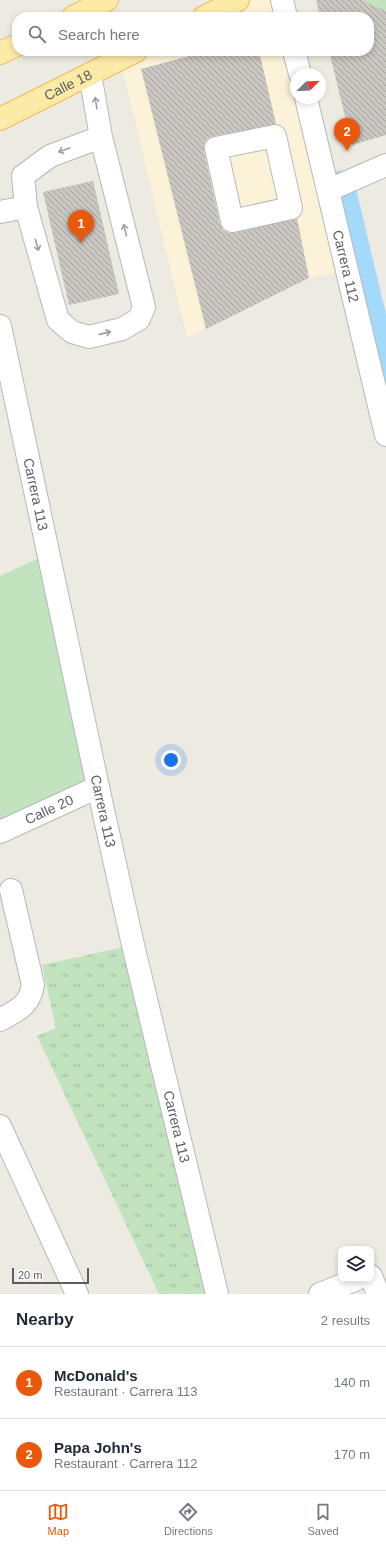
<!DOCTYPE html>
<html lang="en">
<head>
<meta charset="utf-8">
<style>
  body { margin:0; font-family:Arial,sans-serif; background:#f2f2f3; color:#1f2937 }
  .controls { position:absolute; right:12px; bottom:12px; display:grid; overflow:hidden; border-radius:8px; box-shadow:0 2px 6px #0003 }
  .controls button { width:36px; height:36px; display:grid; place-items:center; padding:0; border:0; border-bottom:1px solid #e0e1e3; background:#fff; color:#1f2937; font:20px sans-serif }
  .compass { position:absolute; left:290px; top:68px; width:36px; height:36px; border-radius:50%; background:#fff; box-shadow:0 2px 6px #0003; rotate:66deg }
  .scale { position:absolute; left:12px; bottom:10px; width:77px; box-sizing:border-box; padding-left:4px; border:2px solid #5a5e62; border-top:0; font-size:11px; line-height:14px; white-space:nowrap; color:#5a5e62; -webkit-text-stroke:3px #fff; paint-order:stroke }
  .you { position:absolute; left:171px; top:760px; width:14px; height:14px; margin:-10px; border:3px solid #fff; border-radius:50%; background:#1a73e8; box-shadow:0 0 0 6px #1a73e833 }
  .badge { display:grid; place-items:center; width:26px; height:26px; border-radius:50%; background:#ea580c; color:#fff; font-size:13px; font-weight:700 }
  .pin { position:absolute; translate:-50% -33px; filter:drop-shadow(0 1px 2px #0008) }
  .pin::after { content:''; position:absolute; top:21px; width:14px; height:12px; background:inherit; clip-path:polygon(0 0,100% 0,50% 100%) }
  .list { margin:0; padding:0; list-style:none }
  h2 { display:flex; justify-content:space-between; align-items:center; height:52px; margin:0; padding:0 16px; font-size:17px }
  h2 small { font-size:13px; font-weight:400; color:#747a83 }
  .list li { display:grid; grid-template-columns:26px 1fr auto; gap:12px; align-items:center; box-sizing:border-box; height:72px; padding:0 16px; border-top:1px solid #e0e1e3 }
  .list b { display:block; font-size:15px; white-space:nowrap }
  .list p { margin:0; font-size:13px; white-space:nowrap; color:#747a83 }
  .list em { font-size:13px; font-style:normal; color:#747a83 }
  .icon { flex:none; width:22px; height:22px; fill:none; stroke:currentColor; stroke-width:2; stroke-linecap:round; stroke-linejoin:round }
  .map { position:relative; flex:none; width:386px; height:1294px; overflow:hidden }
  .search { position:absolute; background:#fff; box-shadow:0 2px 6px #0003; left:12px; right:12px; top:12px; height:44px; display:flex; align-items:center; gap:10px; box-sizing:border-box; padding:0 14px; border-radius:16px; color:#747a83; font-size:15px }
  .sheet { height:196px; background:#fff }
  nav { display:flex; justify-content:space-around; align-items:center; box-sizing:border-box; height:56px; border-top:1px solid #e0e1e3; background:#fff; font-size:11px; color:#747a83 }
  nav a { display:grid; justify-items:center; gap:2px }
  nav .on { color:#ea580c }
  .map>svg:first-child { display:block }
  .commercial { fill:#fcf2d7 }
  .grass { fill:url(#grass-tufts) }
  .park { fill:#c1e4bf }
  .lines { fill:none; stroke-linecap:round; stroke-linejoin:round }
  .canal { stroke:#a3dafc; stroke-width:27 }
  .building { fill:url(#building-back-hatch) }
  .minor-casing { stroke:#b5b8bc; stroke-width:24 }
  .major-casing { stroke:#edbc5b; stroke-width:24 }
  .minor { stroke:#fff; stroke-width:22 }
  .major { stroke:#fceaa7; stroke-width:22 }
  .oneway { stroke:#9c9ea1 }
  .labels { text-anchor:middle; stroke-width:3.5; stroke-linejoin:round; paint-order:stroke }
  .street-label { font-size:14px; fill:#5a5e62; stroke:#fff }
</style>
</head>
<body>
<div class="map">
<svg width="386" height="1294" viewBox="0 0 386 1294">
  <defs>
    <pattern id="grass-tufts" width="24" height="20" patternUnits="userSpaceOnUse"><rect width="24" height="20" fill="#c1e4bf"/><path d="M3 7l-1-3M5 7V3M7 7l1-3M15 17l-1-3M17 17v-4M19 17l1-3" fill="none" stroke="#a0bc9f"/></pattern>
    <pattern id="building-back-hatch" width="6" height="6" patternUnits="userSpaceOnUse"><rect width="6" height="6" fill="#cac6c1"/><path d="M-1 5l2 2M0 0l6 6M5-1l2 2" fill="none" stroke="#a7a4a0"/></pattern>
  </defs>
  <rect width="100%" height="100%" fill="#edeae2"/>
  <!-- commercial -->
  <g class="commercial">
    <polygon points="238,0 282,0 286,17 204,17"/>
    <polygon points="136,51 294,51 296,98 348,271 309,278 187,338 120,59"/>
  </g>
  <!-- grass -->
  <polygon class="grass" points="133,945 217,1294 159,1294 37,1036 56,1028 42,965"/>
  <!-- park -->
  <g class="park">
    <polygon points="361,0 386,0 386,11"/>
    <polygon points="48,554 98,787 0,832 0,576"/>
  </g>
  <g class="lines">
    <!-- canal -->
    <polyline class="canal" points="341,184 386,372"/>
  </g>
  <!-- building -->
  <g class="building">
    <polygon points="316,0 361,0 386,11 386,135 352,145 329,51 369,51 369,17 320,17"/>
    <polygon points="208,51 259,51 276,124 214,136 208,138 204,144 204,151 220,224 223,230 228,233 234,233 297,218 309,278 206,329 141,69"/>
    <polygon points="93,181 119,294 69,305 43,192"/>
  </g>
  <g class="lines">
    <!-- minor casing -->
    <g class="minor-casing">
      <g id="minor">
        <polyline points="282,0 286,17"/>
        <polyline points="294,51 300,74"/>
        <polyline points="90,74 101,137 144,307 139,319 122,329 89,337 72,332 58,320 26,207 23,176 50,156 101,137"/>
        <path id="s1" d="M306,98L386,435"/>
        <polygon points="275,136 291,208 232,221 216,148"/>
        <polyline points="329,190 386,165"/>
        <polyline points="0,212 26,207"/>
        <path id="s2" d="M0,326L98,787L133,945L217,1294"/>
        <path id="s3" d="M0,832L98,787"/>
        <path d="M0,1020C17,1010 29,1007 33,985L11,890"/>
        <polyline points="0,1126 77,1294"/>
        <polyline points="371,1276 378,1294"/>
        <polyline points="320,1294 357,1279"/>
      </g>
    </g>
    <!-- major casing -->
    <g class="major-casing">
      <g id="major">
        <polyline points="73,17 107,0"/>
        <polyline points="204,17 238,0"/>
        <polyline points="0,53 17,45"/>
        <path id="s4" d="M0,119L136,51"/>
      </g>
    </g>
    <!-- minor -->
    <use href="#minor" class="minor"/>
    <!-- major -->
    <use href="#major" class="major"/>
  </g>
  <!-- one-way arrows -->
  <defs><path id="oneway-shaft" d="M-6 0H5M1.5-3L5.5 0L1.5 3" fill="none" stroke-width="1.6" stroke-linecap="round" stroke-linejoin="round"/></defs>
  <g class="oneway">
    <use href="#oneway-shaft" transform="translate(96 103) rotate(-99)"/>
    <use href="#oneway-shaft" transform="translate(64 150) rotate(160)"/>
    <use href="#oneway-shaft" transform="translate(125 230) rotate(-104)"/>
    <use href="#oneway-shaft" transform="translate(37 245) rotate(74)"/>
    <use href="#oneway-shaft" transform="translate(105 333) rotate(-13)"/>
  </g>
  <g class="labels">
    <!-- street labels -->
    <g class="street-label">
      <text dy="5" stroke="none"><textPath href="#s4" startOffset="76">Calle 18</textPath></text>
      <text dy="5" stroke="none"><textPath href="#s1" startOffset="173">Carrera 112</textPath></text>
      <text dy="5" stroke="none"><textPath href="#s2" startOffset="172">Carrera 113</textPath></text>
      <text dy="5" stroke="none"><textPath href="#s3" startOffset="54">Calle 20</textPath></text>
      <text dy="5" stroke="none"><textPath href="#s2" startOffset="496">Carrera 113</textPath></text>
      <text dy="5" stroke="none"><textPath href="#s2" startOffset="820">Carrera 113</textPath></text>
    </g>
  </g>
</svg>
<div class="controls">
<button><svg class="icon" aria-label="layers" viewBox="0 0 24 24"><path d="M12 4l9 5-9 5-9-5zM3 14l9 5 9-5"/></svg></button>
</div>
<svg class="compass" viewBox="-18 -18 36 36"><path d="M0-13l5 13h-10z" fill="#e53935"/><path d="M0 13l5-13h-10z" fill="#747a83"/></svg>
<div class="scale">20 m</div>
<div class="you"></div>
<div class="pin badge" style="left:81px;top:243px">1</div>
<div class="pin badge" style="left:347px;top:151px">2</div>
<div class="search"><svg class="icon" aria-label="search" viewBox="0 0 24 24"><circle cx="10" cy="10" r="6"/><path d="M15 15l6 6"/></svg>Search here</div>
</div>
<section class="sheet">
<h2>Nearby<small>2 results</small></h2>
<ul class="list">
<li><span class="badge">1</span><div><b>McDonald's</b><p>Restaurant · Carrera 113</p></div><em>140 m</em></li>
<li><span class="badge">2</span><div><b>Papa John's</b><p>Restaurant · Carrera 112</p></div><em>170 m</em></li>
</ul>
</section>
<nav>
<a class="on"><svg class="icon" aria-label="map" viewBox="0 0 24 24"><path d="M3 6l6-2 6 2 6-2v14l-6 2-6-2-6 2zM9 4v14M15 6v14"/></svg>Map</a>
<a><svg class="icon" aria-label="directions" viewBox="0 0 24 24"><path d="M12 3l9 9-9 9-9-9zM9 14v-3h6M13 9l2 2-2 2"/></svg>Directions</a>
<a><svg class="icon" aria-label="saved" viewBox="0 0 24 24"><path d="M7 4h10v16l-5-4-5 4z"/></svg>Saved</a>
</nav>
</body>
</html>
